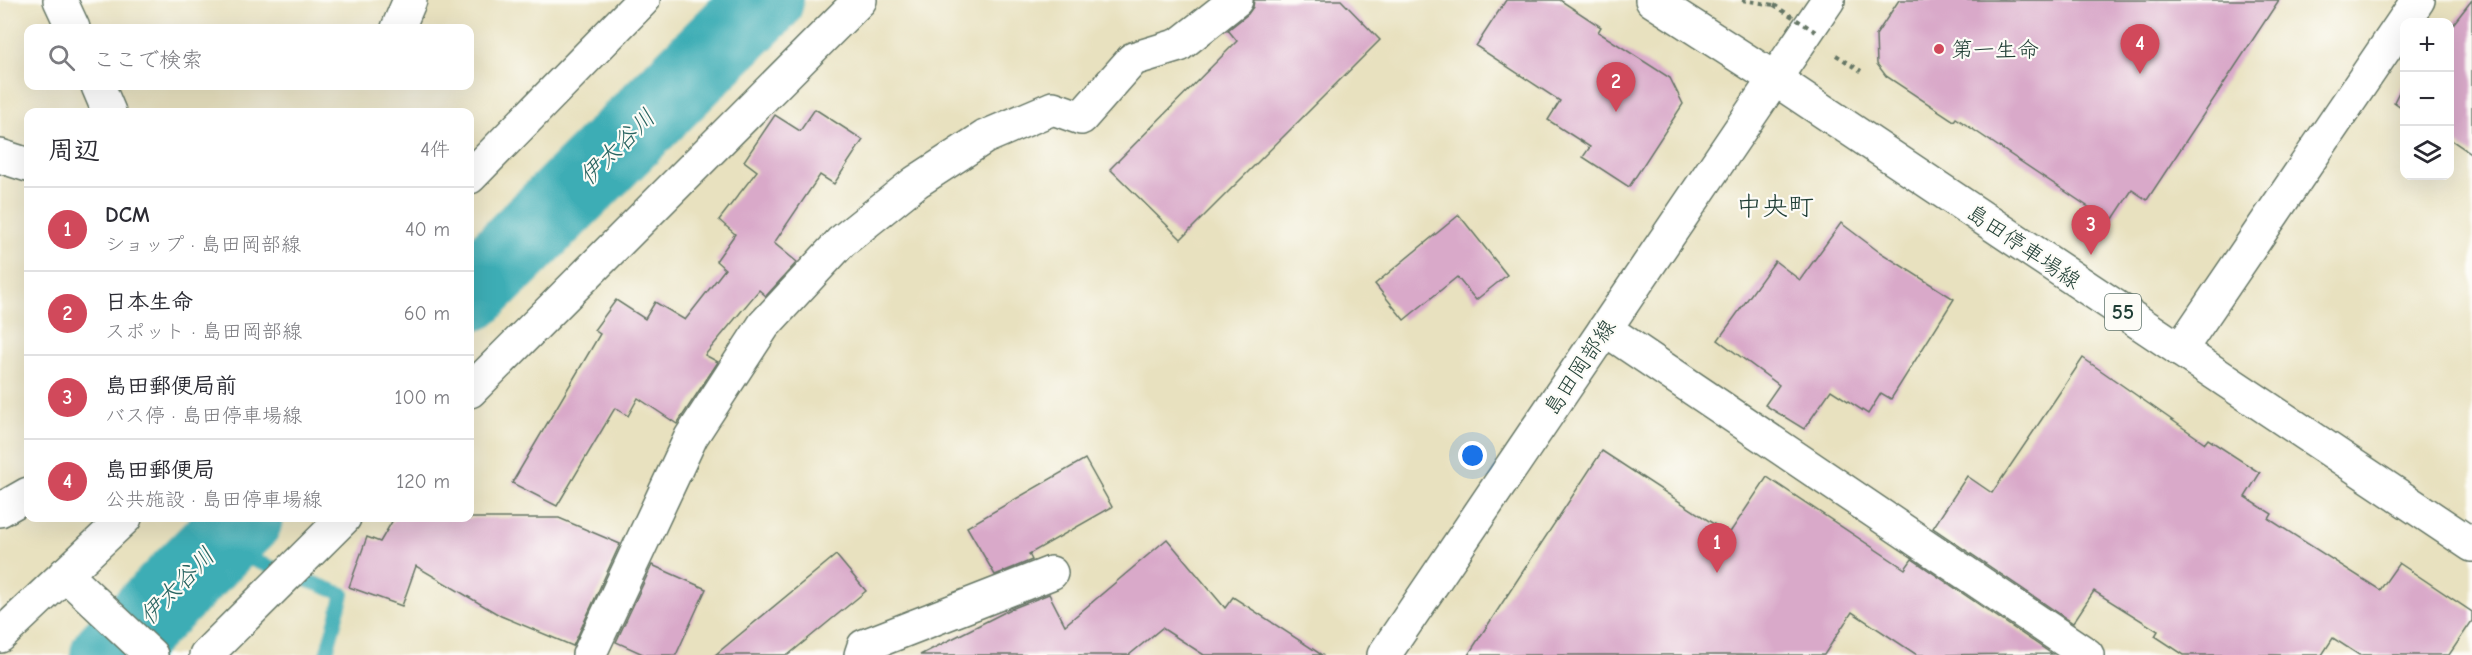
<!DOCTYPE html>
<html lang="ja">
<head>
<meta charset="utf-8">
<style>
  body { margin:0; font-family:"Comic Neue","Klee One",sans-serif; background:#f7f7f7; color:#2b2b33 }
  .controls { position:absolute; right:18px; top:18px; display:grid; overflow:hidden; border-radius:12px; box-shadow:0 6px 24px #0002 }
  .controls button { width:54px; height:54px; display:grid; place-items:center; padding:0; border:0; border-bottom:2px solid #e1e1e2; background:#fff; color:#2b2b33; font:30px sans-serif }
  .you { position:absolute; left:1473px; top:456px; width:21px; height:21px; margin:-15px; border:4px solid #fff; border-radius:50%; background:#1a73e8; box-shadow:0 0 0 9px #1a73e833 }
  .badge { display:grid; place-items:center; width:39px; height:39px; border-radius:50%; background:#d1495b; color:#fff; font-size:20px; font-weight:700 }
  .pin { position:absolute; translate:-50% -50px; filter:drop-shadow(0 2px 3px #0008) }
  .pin::after { content:''; position:absolute; top:32px; width:21px; height:18px; background:inherit; clip-path:polygon(0 0,100% 0,50% 100%) }
  .list { margin:0; padding:0; list-style:none }
  h2 { display:flex; justify-content:space-between; align-items:center; height:78px; margin:0; padding:0 24px; font-size:26px }
  h2 small { font-size:20px; font-weight:400; color:#7c7c81 }
  .list li { display:grid; grid-template-columns:39px 1fr auto; gap:18px; align-items:center; box-sizing:border-box; height:84px; padding:0 24px; border-top:2px solid #e1e1e2 }
  .list b { display:block; font-size:22px; white-space:nowrap }
  .list p { margin:0; font-size:20px; white-space:nowrap; color:#7c7c81 }
  .list em { font-size:20px; font-style:normal; color:#7c7c81 }
  .icon { flex:none; width:33px; height:33px; fill:none; stroke:currentColor; stroke-width:2; stroke-linecap:round; stroke-linejoin:round }
  .map { position:relative; flex:none; width:2472px; height:655px; overflow:hidden }
  .search { position:absolute; background:#fff; box-shadow:0 6px 24px #0002; left:24px; top:24px; width:450px; height:66px; display:flex; align-items:center; gap:15px; box-sizing:border-box; padding:0 21px; border-radius:12px; color:#7c7c81; font-size:22px }
  .panel { position:absolute; background:#fff; box-shadow:0 6px 24px #0002; left:24px; top:108px; width:450px; height:414px; border-radius:12px }
  .map>svg:first-child { display:block }
  .lines { fill:none; stroke-linecap:round; stroke-linejoin:round }
  .stream { stroke:#3cadb5; stroke-width:14 }
  .river { stroke:#3cadb5; stroke-width:78 }
  .building { fill:#d9a9c9 }
  .minor-casing { stroke:#657665; stroke-width:36 }
  .major-casing { stroke:#657665; stroke-width:36 }
  .path { stroke:#657665; stroke-width:4; stroke-dasharray:4.5 4.5; stroke-linecap:butt }
  .minor { stroke:#fff; stroke-width:33 }
  .major { stroke:#fff; stroke-width:33 }
  .path-bridge { stroke:#657665; stroke-width:4; stroke-dasharray:4.5 4.5; stroke-linecap:butt }
  .poi-dot { fill:#d1495b; stroke:#fdfcf7; stroke-width:2 }
  .labels { text-anchor:middle; stroke-width:4.5; stroke-linejoin:round; paint-order:stroke }
  .shield { fill:#fdfcf7; stroke:#62766e; stroke-width:1.5 }
  .shield-label { font-size:21px; font-weight:bold; fill:#1f3d34 }
  .poi-label { font-size:22px; fill:#1f3d34; stroke:#fdfcf7; text-anchor:start }
  .street-label { font-size:22px; fill:#1f3d34; stroke:#fdfcf7 }
  .water-label { font-size:24px; font-style:italic; fill:#296461; stroke:#fdfcf7 }
  .quarter-label { font-size:26px; fill:#1f3d34; stroke:#fdfcf7 }
</style>
</head>
<body>
<div class="map">
<svg width="2472" height="655" viewBox="0 0 2472 655">
  <rect width="100%" height="100%" fill="#fdfcf7"/>
  <filter id="ink" filterUnits="userSpaceOnUse"><feTurbulence type="fractalNoise" baseFrequency=".0167" numOctaves="2"/><feDisplacementMap in="SourceGraphic" scale="12" xChannelSelector="R" yChannelSelector="G"/><feConvolveMatrix kernelMatrix="1 2 1 2 8 2 1 2 1" color-interpolation-filters="sRGB"/></filter>
  <filter id="wash" filterUnits="userSpaceOnUse"><feTurbulence type="fractalNoise" baseFrequency=".008" numOctaves="4" result="noise"/><feDisplacementMap in="SourceGraphic" scale="24" xChannelSelector="R" yChannelSelector="G"/><feGaussianBlur stdDeviation="1.35" result="paint"/><feColorMatrix in="noise" values="0 0 0 0 0 0 0 0 0 0 0 0 0 0 0 0 0 1.4 0 .05"/><feComposite in="paint" operator="in"/></filter>
  <g filter="url(#wash)">
    <rect width="100%" height="100%" fill="#e8e1bf"/>
    <g class="lines">
      <!-- stream -->
      <polyline class="stream" points="215,546 343,594 326,655"/>
      <!-- river -->
      <g class="river">
        <polyline points="470,293 765,0"/>
        <polyline points="109,655 244,518"/>
      </g>
    </g>
    <g id="blocks">
      <!-- building -->
      <g class="building">
        <polygon points="1254,0 1341,0 1380,40 1181,239 1110,169 1237,41 1228,30 1248,14 1253,7"/>
        <polygon points="1506,0 1560,0 1601,27 1598,32 1670,78 1683,104 1629,187 1583,157 1590,147 1548,120 1560,101 1476,46"/>
        <polygon points="1899,0 2279,0 2147,200 2132,190 2111,222 1956,118 1954,121 1886,76 1877,64 1876,35"/>
        <polygon points="2472,0 2472,154 2450,139 2450,28"/>
        <polygon points="2404,82 2404,109 2394,102"/>
        <polygon points="815,109 863,140 834,184 820,175 774,243 797,262 766,296 759,290 705,355 718,362 677,424 638,398 628,416 615,408 557,506 512,483 600,334 594,330 616,300 645,319 655,302 685,320 725,269 716,261 735,234 719,220 757,171 744,161 775,115 800,131"/>
        <polygon points="1459,215 1507,275 1476,300 1457,277 1404,320 1375,284"/>
        <polygon points="1841,223 1878,251 1954,299 1891,399 1881,393 1868,414 1831,390 1804,429 1765,405 1779,385 1718,340 1775,261 1800,280"/>
        <polygon points="2083,358 2205,443 2208,439 2260,473 2245,497 2272,514 2269,519 2380,590 2399,563 2472,612 2472,621 2449,655 2359,655 2333,638 2322,655 2184,655 2155,636 2158,631 2094,591 2073,623 1933,528 1967,476 1992,493"/>
        <polygon points="1602,451 1729,534 1767,477 1905,569 1912,559 2052,654 1917,655 1852,612 1824,655 1468,655"/>
        <polygon points="1085,459 1112,507 1029,554 1032,560 995,575 967,527"/>
        <polygon points="394,518 559,518 620,544 573,646 501,616 416,566 402,606 349,587 367,537 380,542"/>
        <polygon points="1167,539 1225,608 1233,597 1322,655 1204,655 1162,628 1129,655 920,655 1011,609 1049,594 1065,625"/>
        <polygon points="836,555 866,591 788,655 715,655"/>
        <polygon points="652,565 706,589 676,655 645,655 616,642"/>
      </g>
    </g>
  </g>
  <g filter="url(#ink)">
    <use href="#blocks" fill-opacity="0" stroke="#657665" stroke-width="1.5"/>
    <g class="lines">
      <!-- minor casing -->
      <g class="minor-casing">
        <g id="minor">
          <polyline points="60,0 73,28"/>
          <polyline points="1652,0 1775,79"/>
          <polyline points="398,28 410,0"/>
          <polyline points="98,86 109,112"/>
          <polyline points="0,156 28,165"/>
          <polyline points="470,177 643,0"/>
          <polyline points="1605,329 2087,655"/>
          <polyline points="2180,350 2418,0"/>
          <polyline points="470,391 860,0"/>
          <polyline points="0,510 28,494"/>
          <polyline points="65,574 151,655"/>
          <polyline points="0,636 125,518"/>
          <polyline points="206,655 344,518"/>
          <polyline points="589,655 691,437 764,325 841,242 916,182 985,137 1053,108 1081,118 1133,59 1179,45 1236,0"/>
          <polyline points="861,655 864,646 1051,573"/>
        </g>
      </g>
      <!-- major casing -->
      <g class="major-casing">
        <g id="major">
          <polyline points="1775,79 2472,545"/>
          <polyline points="1384,655 1828,0"/>
        </g>
      </g>
      <!-- path -->
      <g class="path">
        <polyline points="1742,0 1774,5"/>
        <polyline points="1836,55 1861,71"/>
      </g>
      <!-- minor -->
      <use href="#minor" class="minor"/>
      <!-- major -->
      <use href="#major" class="major"/>
      <!-- path-bridge -->
      <polyline class="path-bridge" points="1774,5 1819,34"/>
    </g>
  </g>
  <!-- markers -->
  <circle class="poi-dot" cx="1939" cy="49" r="6"/>
  <g class="labels">
    <!-- shield labels -->
    <rect class="shield" x="2105" y="294" width="36" height="36" rx="4.5"/>
    <g class="shield-label">
      <text x="2123" y="319">55</text>
    </g>
    <!-- poi labels -->
    <g class="poi-label">
      <text x="1951" y="57">第一生命</text>
    </g>
    <!-- street labels -->
    <g class="street-label">
      <text transform="translate(2024 246) rotate(34)" y="8">島田停車場線</text>
      <text transform="translate(1579 367) rotate(-56)" y="8">島田岡部線</text>
    </g>
    <!-- water labels -->
    <g class="water-label">
      <text transform="translate(617 147) rotate(-45)" y="8">伊太谷川</text>
      <text transform="translate(177 586) rotate(-46)" y="8">伊太谷川</text>
    </g>
    <!-- quarter labels -->
    <g class="quarter-label">
      <text x="1775" y="215">中央町</text>
    </g>
  </g>
</svg>
<div class="controls">
<button>+</button>
<button>−</button>
<button><svg class="icon" aria-label="layers" viewBox="0 0 24 24"><path d="M12 4l9 5-9 5-9-5zM3 14l9 5 9-5"/></svg></button>
</div>
<div class="you"></div>
<div class="pin badge" style="left:1717px;top:573px">1</div>
<div class="pin badge" style="left:1616px;top:112px">2</div>
<div class="pin badge" style="left:2091px;top:255px">3</div>
<div class="pin badge" style="left:2140px;top:74px">4</div>
<div class="search"><svg class="icon" aria-label="search" viewBox="0 0 24 24"><circle cx="10" cy="10" r="6"/><path d="M15 15l6 6"/></svg>ここで検索</div>
<section class="panel">
<h2>周辺<small>4件</small></h2>
<ul class="list">
<li><span class="badge">1</span><div><b>DCM</b><p>ショップ · 島田岡部線</p></div><em>40 m</em></li>
<li><span class="badge">2</span><div><b>日本生命</b><p>スポット · 島田岡部線</p></div><em>60 m</em></li>
<li><span class="badge">3</span><div><b>島田郵便局前</b><p>バス停 · 島田停車場線</p></div><em>100 m</em></li>
<li><span class="badge">4</span><div><b>島田郵便局</b><p>公共施設 · 島田停車場線</p></div><em>120 m</em></li>
</ul>
</section>
</div>
</body>
</html>
